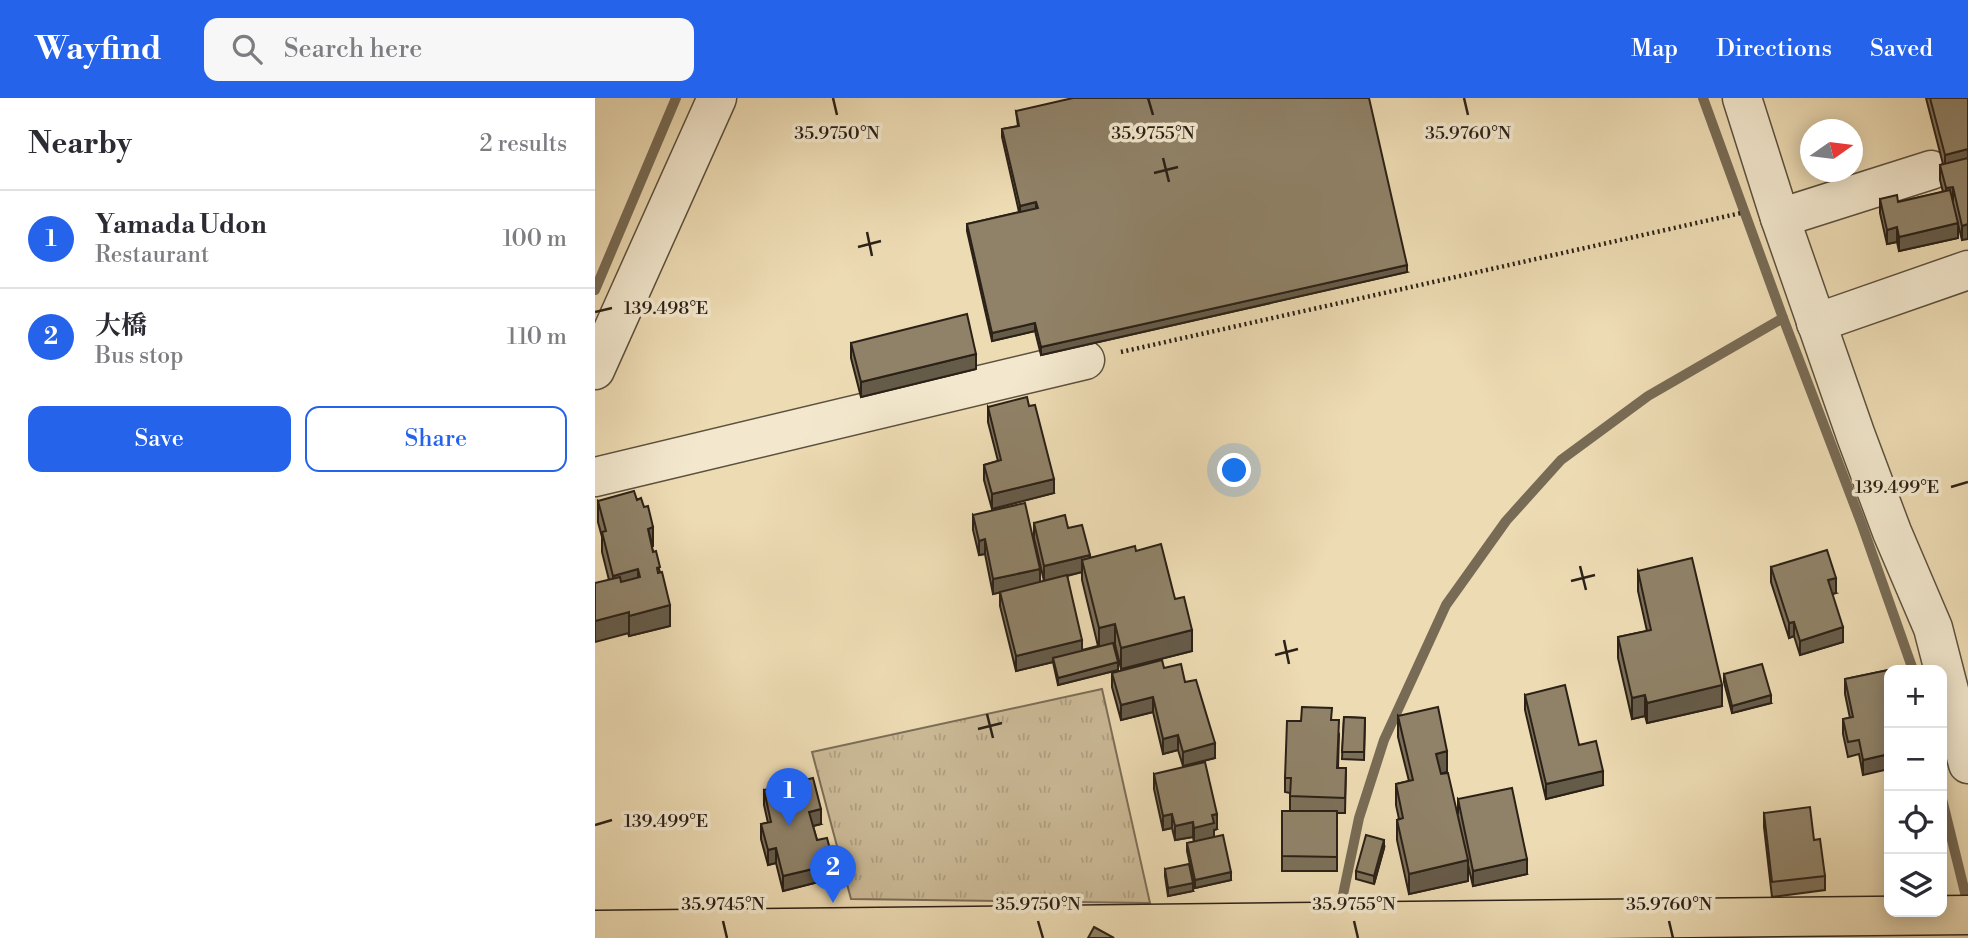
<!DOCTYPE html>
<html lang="en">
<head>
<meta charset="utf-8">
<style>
  body { margin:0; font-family:"Libre Bodoni","Noto Serif JP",serif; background:#f7f7f7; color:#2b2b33 }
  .controls { position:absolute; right:21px; bottom:21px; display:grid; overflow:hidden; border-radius:14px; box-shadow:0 4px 18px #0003 }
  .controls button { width:63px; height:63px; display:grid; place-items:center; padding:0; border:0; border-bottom:2px solid #e1e1e2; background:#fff; color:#2b2b33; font:35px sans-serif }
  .compass { position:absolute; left:1205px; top:21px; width:63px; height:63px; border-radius:50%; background:#fff; box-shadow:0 4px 18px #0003; rotate:76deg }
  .you { position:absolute; left:640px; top:373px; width:24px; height:24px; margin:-18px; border:5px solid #fff; border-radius:50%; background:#1a73e8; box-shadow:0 0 0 10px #1a73e833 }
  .badge { display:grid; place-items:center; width:46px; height:46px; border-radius:50%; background:#2563eb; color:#fff; font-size:23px; font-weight:700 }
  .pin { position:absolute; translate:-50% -58px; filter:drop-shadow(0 2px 4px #0008) }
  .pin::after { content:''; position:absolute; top:37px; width:24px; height:21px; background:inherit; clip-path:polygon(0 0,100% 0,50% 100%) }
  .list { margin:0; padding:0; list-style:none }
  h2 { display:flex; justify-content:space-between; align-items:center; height:91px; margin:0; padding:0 28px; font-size:30px }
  h2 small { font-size:23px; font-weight:400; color:#7c7c81 }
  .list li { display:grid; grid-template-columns:46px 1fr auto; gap:21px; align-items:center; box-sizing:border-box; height:98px; padding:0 28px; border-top:2px solid #e1e1e2 }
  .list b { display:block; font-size:26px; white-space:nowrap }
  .list p { margin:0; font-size:23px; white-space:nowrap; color:#7c7c81 }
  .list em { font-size:23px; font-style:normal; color:#7c7c81 }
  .actions { display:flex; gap:14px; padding:21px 28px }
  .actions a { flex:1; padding:16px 0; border:2px solid #2563eb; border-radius:14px; text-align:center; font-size:24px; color:#2563eb }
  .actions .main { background:#2563eb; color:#fff }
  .icon { flex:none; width:38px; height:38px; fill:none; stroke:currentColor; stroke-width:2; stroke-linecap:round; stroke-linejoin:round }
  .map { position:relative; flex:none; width:1373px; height:840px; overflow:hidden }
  header { display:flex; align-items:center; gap:42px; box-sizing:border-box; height:98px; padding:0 35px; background:#2563eb; color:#fff }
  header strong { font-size:33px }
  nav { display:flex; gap:38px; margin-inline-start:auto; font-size:24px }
  .search { width:490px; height:63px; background:#f7f7f7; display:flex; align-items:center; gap:18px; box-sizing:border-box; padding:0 24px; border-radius:14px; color:#7c7c81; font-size:26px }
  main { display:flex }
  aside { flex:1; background:#fff }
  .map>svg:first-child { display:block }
  .grass { fill:url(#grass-tufts); stroke:#7c6e58; stroke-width:2 }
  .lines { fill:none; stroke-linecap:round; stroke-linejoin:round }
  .stream { stroke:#786b55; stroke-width:10 }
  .minor-casing { stroke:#5c503e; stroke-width:41 }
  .major-casing { stroke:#2b2117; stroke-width:41 }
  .path { stroke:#2b2117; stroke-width:4.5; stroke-dasharray:2 3.5; stroke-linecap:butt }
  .minor { stroke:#f3e8ce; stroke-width:38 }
  .major { stroke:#eddbb3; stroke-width:38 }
  .wall { fill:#7c7059; stroke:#2b2117; stroke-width:2; fill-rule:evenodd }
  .shaded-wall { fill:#655b49; stroke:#2b2117; stroke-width:2 }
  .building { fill:#908268; stroke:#2b2117; stroke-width:2 }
  .ticks { fill:none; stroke:#2b2117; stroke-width:2.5 }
  .ticks-label { font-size:18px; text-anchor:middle; fill:#2b2117; stroke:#f3e8ce; stroke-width:7; stroke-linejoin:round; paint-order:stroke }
</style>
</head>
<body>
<header>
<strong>Wayfind</strong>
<div class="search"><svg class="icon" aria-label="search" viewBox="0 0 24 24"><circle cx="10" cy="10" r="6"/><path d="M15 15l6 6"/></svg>Search here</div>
<nav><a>Map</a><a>Directions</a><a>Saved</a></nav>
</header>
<main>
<aside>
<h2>Nearby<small>2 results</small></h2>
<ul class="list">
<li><span class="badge">1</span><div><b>Yamada Udon</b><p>Restaurant</p></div><em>100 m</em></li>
<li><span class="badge">2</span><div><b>大橋</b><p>Bus stop</p></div><em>110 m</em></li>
</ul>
<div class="actions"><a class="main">Save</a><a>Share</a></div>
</aside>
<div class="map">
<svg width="1373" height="840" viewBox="0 0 1373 840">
  <defs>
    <pattern id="grass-tufts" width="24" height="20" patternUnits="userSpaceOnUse" patternTransform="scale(1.75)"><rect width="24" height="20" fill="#ccbb98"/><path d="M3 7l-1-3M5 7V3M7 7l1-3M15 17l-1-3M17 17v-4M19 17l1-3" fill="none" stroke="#afa082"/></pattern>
  </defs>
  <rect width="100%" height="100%" fill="#eddbb3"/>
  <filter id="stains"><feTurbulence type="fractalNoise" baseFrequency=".00286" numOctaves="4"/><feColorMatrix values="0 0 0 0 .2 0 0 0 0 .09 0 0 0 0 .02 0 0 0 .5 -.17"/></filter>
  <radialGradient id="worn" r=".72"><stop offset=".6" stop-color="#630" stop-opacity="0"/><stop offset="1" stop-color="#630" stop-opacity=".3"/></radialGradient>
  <!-- grass -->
  <polygon class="grass" points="507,591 555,805 256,801 217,654"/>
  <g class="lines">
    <!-- stream -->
    <g class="stream">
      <polyline points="0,192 81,0"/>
      <polyline points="1188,220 1267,427 1318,572"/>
      <polyline points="1347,701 1373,807"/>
      <polyline points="744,816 764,720 789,642 851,507 911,423 966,362 1053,298 1188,220 1108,0"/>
    </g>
    <!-- minor casing -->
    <g class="minor-casing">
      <g id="minor">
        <polyline points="1147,0 1185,120 1261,338 1297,434 1338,530 1373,666"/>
        <polyline points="1185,120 1336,72"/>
        <polyline points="1221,225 1373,172"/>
        <polyline points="0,272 122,0"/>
        <polyline points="0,379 490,262"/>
      </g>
    </g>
    <!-- major casing -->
    <g class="major-casing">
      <polyline id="major" points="0,832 1373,817"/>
    </g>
    <!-- path -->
    <polyline class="path" points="526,254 1146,115"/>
    <!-- minor -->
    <use href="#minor" class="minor"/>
    <!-- major -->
    <use href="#major" class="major"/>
  </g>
  <!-- wall -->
  <g class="wall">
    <polygon points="1331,0 1373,0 1367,142 1363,126 1363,140 1304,153 1302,144 1292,146 1285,115 1285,101 1303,104 1348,94 1345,82 1345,67 1348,66"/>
    <polygon points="421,13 812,174 446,257 440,233 397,243 372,133 372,126 424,114 407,39 407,31 423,28"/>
    <polygon points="256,245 381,271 266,299 256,260"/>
    <polygon points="393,309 459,395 397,411 389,382 389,367 403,363 393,324"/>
    <polygon points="3,403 57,450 65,474 75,528 34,538 14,482 7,454 7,439 3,424"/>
    <path d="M378,417L445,484L449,483L439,440V425L473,430L495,460L541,453L580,501L597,553L526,571L520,546L519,547L523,572L463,587L458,564L421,573L405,508V494L398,496L390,456L384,457L378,432ZM487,474V482L503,548L487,552L472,478Z"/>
    <polygon points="1176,469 1241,495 1237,496 1248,544 1205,557 1199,538 1194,540 1176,484"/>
    <polygon points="1043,473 1127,608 1052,625 1050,618 1037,621 1023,560 1023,539 1052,533 1043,493"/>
    <polygon points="569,570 590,584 620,660 588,668 583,652 568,656 558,614 526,622 517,589 517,575"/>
    <polygon points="1298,571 1268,677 1264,656 1253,659 1248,636 1248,621 1255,620 1250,596 1250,581"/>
    <polygon points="1129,576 1176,605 1137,615 1129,584"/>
    <polygon points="930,597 984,647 1008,687 951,701 930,612"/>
    <polygon points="803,618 852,674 845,676 863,716 863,701 932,776 878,788 873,767 873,783 814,796 802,742 802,722 804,721 801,707 801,686 814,683 803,639"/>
    <polygon points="749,619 770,620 769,662 747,661"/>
    <polygon points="737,622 744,636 743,670 751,670 750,715 742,715 742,773 687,773 687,713 695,713 695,695 690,694 690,680 706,623"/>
    <polygon points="559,676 622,731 619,732 619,739 636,782 600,790 592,753 592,745 599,744 598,739 580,742 577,730 568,732 559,691"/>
    <polygon points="169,692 226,726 218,728 222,742 239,780 188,793 181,765 173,767 166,741 166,726 173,725 169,707"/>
    <polygon points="1169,715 1219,742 1230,778 1230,792 1177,799 1169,729"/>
    <polygon points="789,750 779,786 761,781 761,773"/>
    <polygon points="570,771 598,793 573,798 570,778"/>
  </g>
  <!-- shaded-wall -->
  <g class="shaded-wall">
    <polygon points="1373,51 1373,66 1350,72 1350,57"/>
    <polygon points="1358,89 1358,103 1351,105 1351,90"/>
    <polygon points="441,104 441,111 425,116 425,108"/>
    <polygon points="1363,125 1363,140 1304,153 1304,139"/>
    <polygon points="1373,126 1373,141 1367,142 1367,128"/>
    <polygon points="1302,129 1302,144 1292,146 1292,132"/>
    <polygon points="812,167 812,174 446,257 446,249"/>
    <polygon points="440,225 440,233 397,243 397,235"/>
    <polygon points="381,256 381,271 266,299 266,284"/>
    <polygon points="459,381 459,395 397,411 397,396"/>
    <polygon points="58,429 58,449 53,431"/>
    <polygon points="390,441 390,456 384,457 384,443"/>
    <polygon points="495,457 495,472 487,462 487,474 449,483 449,468"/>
    <polygon points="43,471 43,491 18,498 18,478"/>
    <polygon points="445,471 445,486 398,496 398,481"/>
    <polygon points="1241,480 1241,495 1233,497 1233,482"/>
    <polygon points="75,507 75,528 34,538 34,518"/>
    <polygon points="34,514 34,535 0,544 0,523"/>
    <polygon points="1199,524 1199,538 1194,540 1194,525"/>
    <polygon points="520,526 520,546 504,550 504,530"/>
    <polygon points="1248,529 1248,544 1205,557 1205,543"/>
    <polygon points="597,532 597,553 526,571 526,550"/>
    <polygon points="487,542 487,557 458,560 458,564 421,573 421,558"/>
    <polygon points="523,564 523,572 463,587 463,580"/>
    <polygon points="1127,587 1127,608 1052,625 1052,605"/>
    <polygon points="1050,597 1050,618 1037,621 1037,600"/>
    <polygon points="1176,597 1176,605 1137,615 1137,608"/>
    <polygon points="558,599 558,614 526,622 526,607"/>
    <polygon points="583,637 583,652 568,656 568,641"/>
    <polygon points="620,645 620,660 588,668 588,654"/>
    <polygon points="852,653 852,674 841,677 841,656"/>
    <polygon points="1294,656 1294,671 1268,677 1268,662"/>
    <polygon points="1008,673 1008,687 951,701 951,686"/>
    <polygon points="226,711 226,726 214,729 214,714"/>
    <polygon points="577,716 577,730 568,732 568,718"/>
    <polygon points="622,716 622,731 619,732 619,740 599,744 599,730 617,717"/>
    <polygon points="598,724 598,739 580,742 580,728"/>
    <polygon points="789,742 789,750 779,786 779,778"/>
    <polygon points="181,750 181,765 173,767 173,752"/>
    <polygon points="932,761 932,776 878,788 878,773"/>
    <polygon points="873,762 873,783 814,796 814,776"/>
    <polygon points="239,766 239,780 188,793 188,778"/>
    <polygon points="636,774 636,782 600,790 600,782"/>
    <polygon points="598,785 598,793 573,798 573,790"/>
  </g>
  <!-- building -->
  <g class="building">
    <polygon points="478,0 774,0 812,167 446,249 440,225 397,235 372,126 443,110 441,104 425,108 407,31 424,28 421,13"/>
    <polygon points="1335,0 1373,0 1373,51 1350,57"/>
    <polygon points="1373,60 1373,126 1367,128 1358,89 1351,90 1345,67"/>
    <polygon points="1355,92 1363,125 1304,139 1302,129 1292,132 1285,101 1302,97 1303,104"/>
    <polygon points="372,216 381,256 266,284 256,245"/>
    <polygon points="432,299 434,308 440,307 459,381 397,396 389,367 406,362 393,309"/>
    <polygon points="39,393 42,402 46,400 49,409 53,408 58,429 53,431 58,454 61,453 65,469 62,470 63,475 67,474 75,507 34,518 34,514 0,523 0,485 25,479 26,484 45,479 43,471 18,478 7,434 11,433 3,403"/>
    <polygon points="430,405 445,471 398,481 390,441 384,443 378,417"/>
    <polygon points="470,417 473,430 487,427 495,457 449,468 439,425"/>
    <polygon points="566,446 580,501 589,499 597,532 526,550 520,526 504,530 487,462 540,448 541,453"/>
    <polygon points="1232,452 1241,480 1233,482 1248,529 1205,543 1199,524 1194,525 1176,469"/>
    <polygon points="1097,460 1127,587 1052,605 1050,597 1037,600 1023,539 1056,532 1043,473"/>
    <polygon points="472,477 487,542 421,558 405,494"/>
    <polygon points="518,545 523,564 463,580 458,560"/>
    <polygon points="567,562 569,570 586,566 590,584 601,582 620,645 588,654 583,637 568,641 558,599 526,607 517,575"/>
    <polygon points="1167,566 1176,597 1137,608 1129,576"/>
    <polygon points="1298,571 1298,572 1294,572 1294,656 1268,662 1264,642 1253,644 1248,621 1258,619 1250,581"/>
    <polygon points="970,587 984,647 1001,643 1008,673 951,686 930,597"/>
    <polygon points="707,609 737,610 736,622 744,622 742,670 751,670 750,700 695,698 696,680 690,680 692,623 706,623"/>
    <polygon points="843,609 852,653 841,656 846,676 853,675 873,762 814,776 802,722 808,720 801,686 818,682 803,618"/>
    <polygon points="749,619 770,620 769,654 747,654"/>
    <polygon points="610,664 622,716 617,717 619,725 599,730 598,724 580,728 577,716 568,718 559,676"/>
    <polygon points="218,680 226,711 214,714 222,742 232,740 239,766 188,778 181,750 173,752 166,726 176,724 169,692"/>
    <polygon points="917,690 932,761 878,773 863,701"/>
    <polygon points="1215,709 1219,742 1225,741 1230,778 1177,784 1169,715"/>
    <polygon points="687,713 742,713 742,759 687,758"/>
    <polygon points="628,737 636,774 600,782 592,745"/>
    <polygon points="771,737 789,742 779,778 761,773"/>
    <polygon points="594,766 598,785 573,790 570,771"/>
    <polygon points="499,829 519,840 493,840"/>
  </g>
  <!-- ticks -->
  <path class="ticks" d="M238,0L242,17M553,0L558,17M869,0L873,17M568,60L574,84M559,75L583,69M272,134L277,158M263,149L286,143M0,214L17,210M1356,389L1373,384M985,468L991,492M976,483L1000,477M689,542L694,566M680,557L703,551M392,616L398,640M383,631L407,625M0,727L17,722M128,823L132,840M443,823L448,840M759,823L763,840M1074,823L1078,840"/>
  <g class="ticks-label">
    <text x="242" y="41">35.9750°N</text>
    <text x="558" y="41">35.9755°N</text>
    <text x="873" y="41">35.9760°N</text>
    <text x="71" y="216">139.498°E</text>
    <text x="1302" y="395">139.499°E</text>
    <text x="71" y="729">139.499°E</text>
    <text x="128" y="812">35.9745°N</text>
    <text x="443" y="812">35.9750°N</text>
    <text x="759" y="812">35.9755°N</text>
    <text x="1074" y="812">35.9760°N</text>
  </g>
  <rect width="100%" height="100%" filter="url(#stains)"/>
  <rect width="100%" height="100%" fill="url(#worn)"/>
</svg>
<div class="controls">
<button>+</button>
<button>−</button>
<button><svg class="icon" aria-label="locate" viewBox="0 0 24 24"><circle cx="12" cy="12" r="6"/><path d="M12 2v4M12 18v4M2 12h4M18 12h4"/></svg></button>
<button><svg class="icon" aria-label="layers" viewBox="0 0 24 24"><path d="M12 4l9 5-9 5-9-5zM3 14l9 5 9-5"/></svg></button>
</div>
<svg class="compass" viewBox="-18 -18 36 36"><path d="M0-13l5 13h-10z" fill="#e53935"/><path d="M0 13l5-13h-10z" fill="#7c7c81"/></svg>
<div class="you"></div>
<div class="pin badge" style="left:194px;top:728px">1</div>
<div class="pin badge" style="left:238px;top:805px">2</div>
</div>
</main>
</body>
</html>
